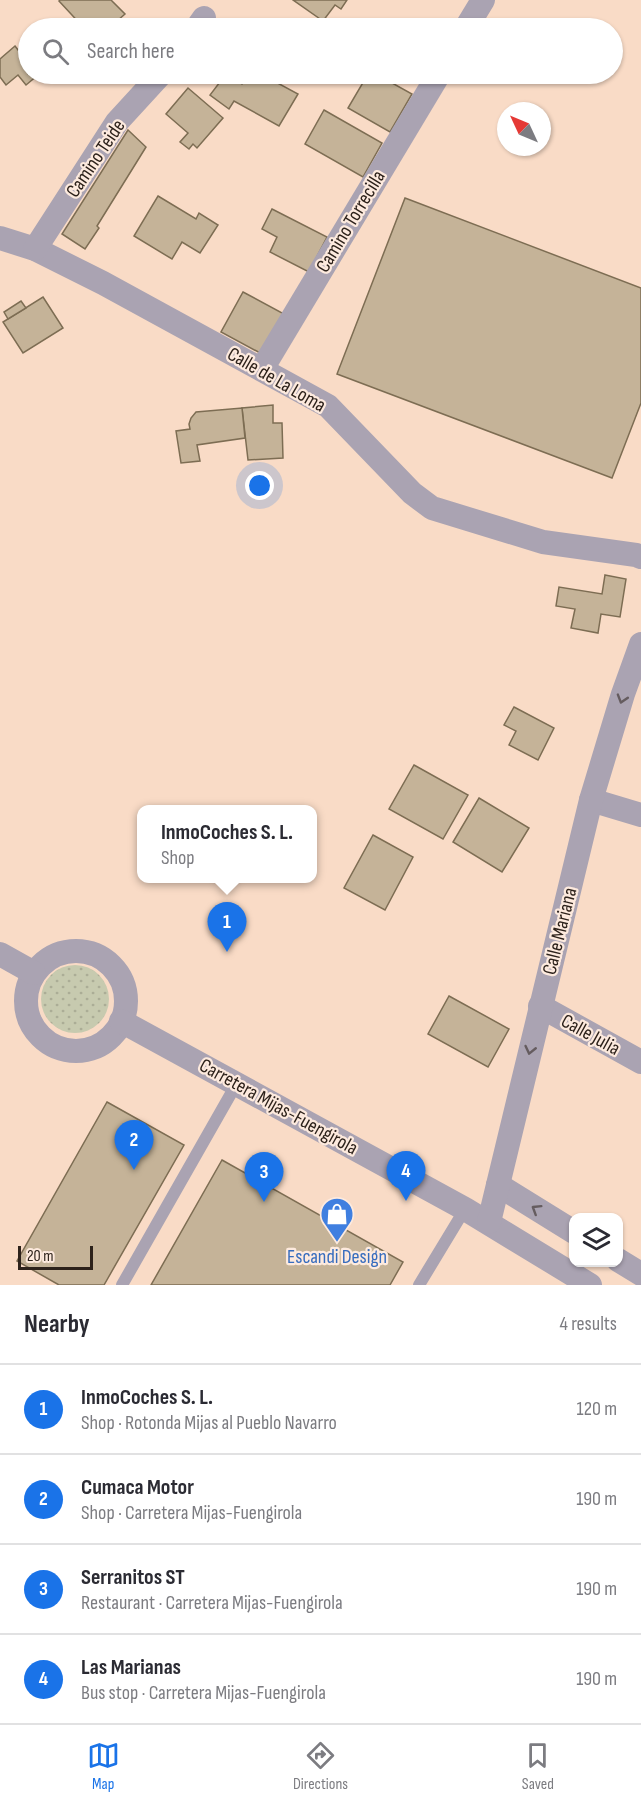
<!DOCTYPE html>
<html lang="en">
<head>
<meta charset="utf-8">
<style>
  body { margin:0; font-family:"Sofia Sans Condensed",sans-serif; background:#f7f7f7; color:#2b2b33 }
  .controls { position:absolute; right:18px; bottom:18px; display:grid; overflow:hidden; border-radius:12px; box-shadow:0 2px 4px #0004 }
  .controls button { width:54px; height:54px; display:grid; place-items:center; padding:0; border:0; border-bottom:2px solid #e1e1e2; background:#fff; color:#2b2b33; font:30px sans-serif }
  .compass { position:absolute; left:497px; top:102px; width:54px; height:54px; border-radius:50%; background:#fff; box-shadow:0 2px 4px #0004; rotate:314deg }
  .scale { position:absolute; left:18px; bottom:15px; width:75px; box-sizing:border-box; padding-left:6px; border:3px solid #2d221b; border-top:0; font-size:16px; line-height:21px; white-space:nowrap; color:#2d221b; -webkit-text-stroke:4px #fdeade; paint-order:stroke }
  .you { position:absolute; left:260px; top:486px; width:21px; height:21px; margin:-15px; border:4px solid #fff; border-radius:50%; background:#1a73e8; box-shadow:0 0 0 9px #1a73e833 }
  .badge { display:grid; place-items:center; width:39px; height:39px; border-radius:50%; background:#1a73e8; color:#fff; font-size:20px; font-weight:700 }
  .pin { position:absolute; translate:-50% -50px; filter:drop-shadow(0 2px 3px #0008) }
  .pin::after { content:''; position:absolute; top:32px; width:21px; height:18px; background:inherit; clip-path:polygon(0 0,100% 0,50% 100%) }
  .popup { position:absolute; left:137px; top:805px; width:180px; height:78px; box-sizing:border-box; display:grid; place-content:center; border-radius:12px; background:#fff; filter:drop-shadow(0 2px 4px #0005); font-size:20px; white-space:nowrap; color:#7c7c81 }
  .popup b { font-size:22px; color:#2b2b33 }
  .popup::after { content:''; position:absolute; left:50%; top:100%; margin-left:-12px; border:12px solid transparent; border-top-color:#fff }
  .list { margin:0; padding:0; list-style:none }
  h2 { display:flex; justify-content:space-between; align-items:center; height:78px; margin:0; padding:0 24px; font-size:26px }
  h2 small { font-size:20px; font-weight:400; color:#7c7c81 }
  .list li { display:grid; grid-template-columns:39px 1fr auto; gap:18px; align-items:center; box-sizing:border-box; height:90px; padding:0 24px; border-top:2px solid #e1e1e2 }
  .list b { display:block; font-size:22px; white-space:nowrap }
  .list p { margin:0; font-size:20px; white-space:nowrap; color:#7c7c81 }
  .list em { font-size:20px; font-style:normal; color:#7c7c81 }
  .icon { flex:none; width:33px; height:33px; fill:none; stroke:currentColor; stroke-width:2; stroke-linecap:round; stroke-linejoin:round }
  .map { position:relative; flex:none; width:641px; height:1285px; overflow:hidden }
  .search { position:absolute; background:#fff; box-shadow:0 2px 4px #0004; left:18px; right:18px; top:18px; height:66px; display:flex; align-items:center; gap:15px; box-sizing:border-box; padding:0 21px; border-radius:33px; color:#7c7c81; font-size:22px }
  .sheet { height:438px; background:#fff }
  nav { display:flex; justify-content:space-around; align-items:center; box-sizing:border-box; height:84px; border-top:2px solid #e1e1e2; background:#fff; font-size:16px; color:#7c7c81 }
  nav a { display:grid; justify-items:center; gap:3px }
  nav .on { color:#1a73e8 }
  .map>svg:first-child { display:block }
  .grass { fill:url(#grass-dots) }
  .building { fill:#c5b398; stroke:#7d6d53; stroke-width:1.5 }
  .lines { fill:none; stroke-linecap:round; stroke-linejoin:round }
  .service { stroke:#aaa3b2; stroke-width:12 }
  .minor { stroke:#aaa3b2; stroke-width:24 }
  .oneway { stroke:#655c5f }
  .labels { text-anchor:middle; stroke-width:4.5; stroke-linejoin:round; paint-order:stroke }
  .street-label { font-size:20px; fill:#2d221b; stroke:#fdeade }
  .shop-label { font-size:20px; fill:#366cbe; stroke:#fdeade }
</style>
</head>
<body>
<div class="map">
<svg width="641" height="1285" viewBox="0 0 641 1285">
  <defs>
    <pattern id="grass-dots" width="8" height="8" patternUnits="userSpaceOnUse" patternTransform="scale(1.5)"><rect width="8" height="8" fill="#c7caaf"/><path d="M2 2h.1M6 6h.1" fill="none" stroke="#abad96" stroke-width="1.8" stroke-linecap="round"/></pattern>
  </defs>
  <rect width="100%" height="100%" fill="#f9dbc6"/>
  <!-- grass -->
  <circle class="grass" cx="75" cy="999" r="34"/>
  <!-- building -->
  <g class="building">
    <polygon points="60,0 111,0 125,14 109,28 84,28 59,1"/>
    <polygon points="293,0 347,0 341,9 335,5 323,21"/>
    <polygon points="277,19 296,28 272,28"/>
    <polygon points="15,46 28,63 28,74 37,74 38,75 26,85 18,75 6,85 0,77 0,59"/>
    <polygon points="226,74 242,84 249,74 261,74 298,94 279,126 234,101 229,109 210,95"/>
    <polygon points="284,74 302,74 298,81"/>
    <polygon points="368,74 376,74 412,94 390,132 348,108"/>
    <polygon points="188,88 223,118 197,148 193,144 189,149 180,142 188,133 166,114"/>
    <polygon points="324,110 382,143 363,177 305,144"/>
    <polygon points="128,130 146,147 97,226 99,228 85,249 62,234"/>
    <polygon points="158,196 196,219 199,213 218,225 200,253 182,242 172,259 134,236"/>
    <polygon points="405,198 641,288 641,403 612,478 337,374"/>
    <polygon points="272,209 327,237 309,272 270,252 277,237 262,229"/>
    <polygon points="243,292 284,314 262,354 221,332"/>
    <polygon points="43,297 63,328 23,353 3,322"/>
    <polygon points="21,301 26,308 8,319 4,312"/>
    <polygon points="273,405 273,423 282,423 283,458 248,460 242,408"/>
    <polygon points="242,408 245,438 197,445 200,461 181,463 176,431 190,429 189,424 191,418 196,412"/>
    <polygon points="605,575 626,579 620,617 601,614 598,633 571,628 575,609 556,606 559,587 602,594"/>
    <polygon points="514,707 554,728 538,760 509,745 516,731 504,725"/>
    <polygon points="414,765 468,795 443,839 389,809"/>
    <polygon points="479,798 529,828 502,872 453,842"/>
    <polygon points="373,835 413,857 385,910 344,888"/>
    <polygon points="449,996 509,1029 488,1067 428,1034"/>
    <polygon points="107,1102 184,1145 104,1285 59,1285 17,1261"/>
    <polygon points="222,1160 403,1262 390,1285 151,1285"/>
  </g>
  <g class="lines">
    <!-- service -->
    <g class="service">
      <polyline points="122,1285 237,1083"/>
      <polyline points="419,1285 465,1209"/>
    </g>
    <!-- minor -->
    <g class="minor">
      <polyline points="197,28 204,18"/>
      <polyline points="466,28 483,0"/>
      <polyline points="0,238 35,249 103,283 328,406 412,493 432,508 543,542 636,555 641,557"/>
      <polyline points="35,249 117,122 161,74"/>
      <polyline points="262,369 439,74"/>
      <polyline points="591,800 641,815"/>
      <circle cx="76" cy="1001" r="50"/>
      <polyline points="0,954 34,973"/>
      <polyline points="540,1006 641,1062"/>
      <polyline points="121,1021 465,1209 590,1285"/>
      <polyline points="498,1185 574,1232"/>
      <polyline points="489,1222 591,800 623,694 641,644"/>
      <polyline points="618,1260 641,1274"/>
    </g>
  </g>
  <!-- one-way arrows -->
  <defs><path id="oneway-chevron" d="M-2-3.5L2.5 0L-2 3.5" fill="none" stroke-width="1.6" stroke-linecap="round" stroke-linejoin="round" transform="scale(1.5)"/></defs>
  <g class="oneway">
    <use href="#oneway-chevron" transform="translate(622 699) rotate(107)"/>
    <use href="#oneway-chevron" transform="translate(530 1050) rotate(103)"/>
    <use href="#oneway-chevron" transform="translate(536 1209) rotate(-148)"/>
  </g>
  <!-- icons -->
  <defs>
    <g id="shop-pin" transform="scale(1.725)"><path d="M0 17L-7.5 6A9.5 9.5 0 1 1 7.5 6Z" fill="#3f7fe0" stroke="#fdeade"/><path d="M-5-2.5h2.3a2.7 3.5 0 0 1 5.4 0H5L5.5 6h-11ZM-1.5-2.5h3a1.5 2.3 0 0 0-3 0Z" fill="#fff"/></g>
  </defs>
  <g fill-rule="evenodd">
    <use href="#shop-pin" x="337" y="1214"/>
  </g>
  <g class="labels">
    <!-- street labels -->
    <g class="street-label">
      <text transform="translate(95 158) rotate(-56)" y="7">Camino Teide</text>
      <text transform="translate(350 221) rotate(-59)" y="7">Camino Torrecilla</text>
      <text transform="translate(277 379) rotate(30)" y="7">Calle de La Loma</text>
      <text transform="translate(559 931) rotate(-76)" y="7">Calle Mariana</text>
      <text transform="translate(591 1034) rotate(29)" y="7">Calle Julia</text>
      <text transform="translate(279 1106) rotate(29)" y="7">Carretera Mijas-Fuengirola</text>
    </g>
    <!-- shop labels -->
    <g class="shop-label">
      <text x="337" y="1263">Escandi Design</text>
    </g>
  </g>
</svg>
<div class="controls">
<button><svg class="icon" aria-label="layers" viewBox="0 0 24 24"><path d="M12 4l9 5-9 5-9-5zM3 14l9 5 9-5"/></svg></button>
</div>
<svg class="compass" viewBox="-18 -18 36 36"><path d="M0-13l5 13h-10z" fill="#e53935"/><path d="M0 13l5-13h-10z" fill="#7c7c81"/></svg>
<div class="scale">20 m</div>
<div class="you"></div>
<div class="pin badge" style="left:227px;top:952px">1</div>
<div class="popup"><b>InmoCoches S. L.</b>Shop</div>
<div class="pin badge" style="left:134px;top:1170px">2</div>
<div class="pin badge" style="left:264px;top:1202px">3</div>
<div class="pin badge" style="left:406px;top:1201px">4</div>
<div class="search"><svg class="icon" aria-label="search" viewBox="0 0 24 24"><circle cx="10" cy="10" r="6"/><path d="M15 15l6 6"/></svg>Search here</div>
</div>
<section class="sheet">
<h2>Nearby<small>4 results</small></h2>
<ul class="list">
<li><span class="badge">1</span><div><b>InmoCoches S. L.</b><p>Shop · Rotonda Mijas al Pueblo Navarro</p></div><em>120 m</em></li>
<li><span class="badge">2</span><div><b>Cumaca Motor</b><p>Shop · Carretera Mijas-Fuengirola</p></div><em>190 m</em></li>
<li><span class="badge">3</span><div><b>Serranitos ST</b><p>Restaurant · Carretera Mijas-Fuengirola</p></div><em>190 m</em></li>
<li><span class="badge">4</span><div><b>Las Marianas</b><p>Bus stop · Carretera Mijas-Fuengirola</p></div><em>190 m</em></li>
</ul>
</section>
<nav>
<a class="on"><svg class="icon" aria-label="map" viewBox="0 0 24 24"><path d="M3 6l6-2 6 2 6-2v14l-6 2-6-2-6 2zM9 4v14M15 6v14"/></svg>Map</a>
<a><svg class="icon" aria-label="directions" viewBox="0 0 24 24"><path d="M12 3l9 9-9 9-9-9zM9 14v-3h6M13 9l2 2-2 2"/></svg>Directions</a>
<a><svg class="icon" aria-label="saved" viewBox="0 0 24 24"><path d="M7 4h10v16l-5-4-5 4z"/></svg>Saved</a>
</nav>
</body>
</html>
